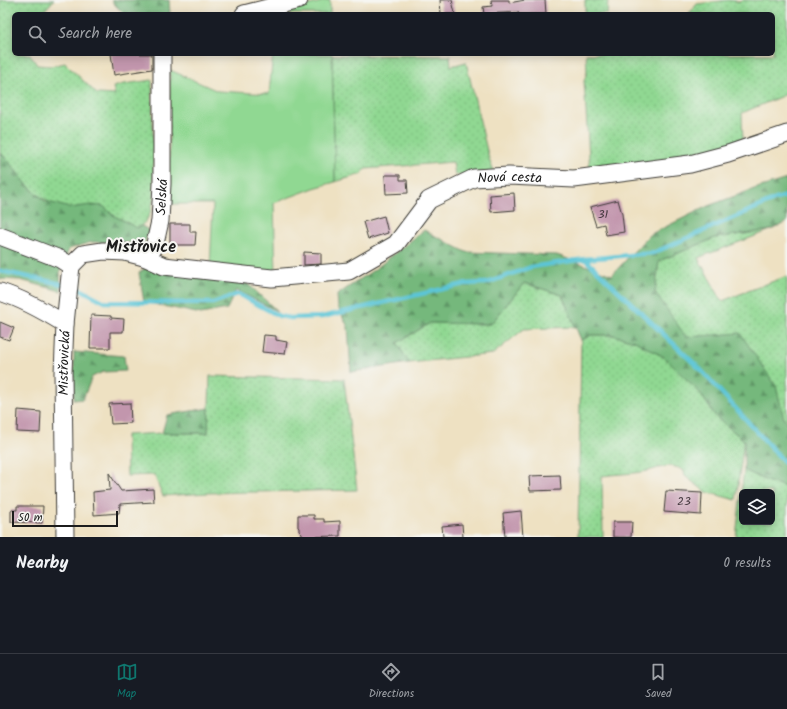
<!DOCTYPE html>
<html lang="en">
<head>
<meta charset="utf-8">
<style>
  body { margin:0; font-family:Kalam,sans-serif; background:#242831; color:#f1f3f6 }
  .controls { position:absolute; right:12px; bottom:12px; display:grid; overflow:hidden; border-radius:6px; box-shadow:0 2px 10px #0003 }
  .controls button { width:36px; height:36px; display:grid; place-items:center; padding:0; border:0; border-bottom:1px solid #363941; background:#171b24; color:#f1f3f6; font:20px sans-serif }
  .scale { position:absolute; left:12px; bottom:10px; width:106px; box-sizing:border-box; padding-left:4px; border:2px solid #1c1c1c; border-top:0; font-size:11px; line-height:14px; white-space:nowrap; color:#1c1c1c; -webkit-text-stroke:3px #f6f6f2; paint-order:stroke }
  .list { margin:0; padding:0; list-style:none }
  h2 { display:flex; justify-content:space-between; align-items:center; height:52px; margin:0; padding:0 16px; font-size:17px }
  h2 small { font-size:13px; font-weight:400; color:#9ea1a6 }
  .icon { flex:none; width:22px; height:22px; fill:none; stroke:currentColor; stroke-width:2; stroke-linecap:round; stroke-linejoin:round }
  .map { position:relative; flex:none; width:787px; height:537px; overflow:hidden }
  .search { position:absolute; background:#171b24; box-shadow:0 2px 10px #0003; left:12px; right:12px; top:12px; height:44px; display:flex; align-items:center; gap:10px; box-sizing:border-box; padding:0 14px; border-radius:6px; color:#9ea1a6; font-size:15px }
  .sheet { height:116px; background:#171b24 }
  nav { display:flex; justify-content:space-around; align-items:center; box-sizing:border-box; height:56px; border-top:1px solid #363941; background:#171b24; font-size:11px; color:#9ea1a6 }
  nav a { display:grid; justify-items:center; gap:2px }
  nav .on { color:#0f766e }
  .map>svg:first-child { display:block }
  .grass { fill:url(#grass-dots); stroke:#567a57; fill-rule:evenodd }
  .forest { fill:url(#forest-firs); stroke:#486a4c }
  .garden { fill:#90d892; stroke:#567a57 }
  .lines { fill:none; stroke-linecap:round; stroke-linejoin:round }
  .stream { stroke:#5bc5d6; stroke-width:4.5 }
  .building { fill:#c296ad }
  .street-casing { stroke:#3c3a35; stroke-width:19 }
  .street { stroke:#fff; stroke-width:17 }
  .labels { text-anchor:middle; stroke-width:4; stroke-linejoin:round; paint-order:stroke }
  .number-label { font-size:12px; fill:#463a40 }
  .street-label { font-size:14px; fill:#1c1c1c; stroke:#f6f6f2 }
  .quarter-label { font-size:16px; font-weight:bold; fill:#1c1c1c; stroke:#f6f6f2 }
</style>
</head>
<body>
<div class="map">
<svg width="787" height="537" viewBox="0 0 787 537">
  <defs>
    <pattern id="grass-dots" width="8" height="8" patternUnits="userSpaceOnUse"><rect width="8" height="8" fill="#90d892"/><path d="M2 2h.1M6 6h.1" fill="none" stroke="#7cb97d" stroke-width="1.8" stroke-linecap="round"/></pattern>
    <pattern id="forest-firs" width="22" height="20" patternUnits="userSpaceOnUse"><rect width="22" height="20" fill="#74b87c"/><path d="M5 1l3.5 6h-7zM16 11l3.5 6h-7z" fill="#5e9565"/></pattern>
  </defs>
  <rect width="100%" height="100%" fill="#f6f6f2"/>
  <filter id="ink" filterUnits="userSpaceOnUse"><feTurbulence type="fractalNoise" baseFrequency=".025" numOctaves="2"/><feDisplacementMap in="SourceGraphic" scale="8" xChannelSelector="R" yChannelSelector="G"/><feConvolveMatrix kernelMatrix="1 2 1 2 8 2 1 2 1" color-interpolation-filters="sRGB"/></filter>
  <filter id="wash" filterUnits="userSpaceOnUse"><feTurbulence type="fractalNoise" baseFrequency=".012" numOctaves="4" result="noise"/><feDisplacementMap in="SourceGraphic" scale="16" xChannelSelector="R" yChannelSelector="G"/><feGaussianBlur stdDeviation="0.9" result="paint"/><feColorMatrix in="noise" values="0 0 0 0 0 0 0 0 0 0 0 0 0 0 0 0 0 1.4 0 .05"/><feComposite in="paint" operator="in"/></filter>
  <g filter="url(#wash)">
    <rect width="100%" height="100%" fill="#eee1c2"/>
    <!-- grass -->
    <g class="grass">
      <path d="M0,0H54L41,14H14V54H30L37,65L52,66L65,63L97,94L115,95L113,87L124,84L152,80L154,197C151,210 150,222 137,228L113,215L103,206C92,207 82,208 72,208C38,206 22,178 3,155L0,154Z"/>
      <polygon points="585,0 608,0 607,14 585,14"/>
      <polygon points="729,0 741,2 743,0 787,0 787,94 742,113 743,144 710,153 590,172 584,81 587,72 586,54 773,54 773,14 689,14 697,4"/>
      <polygon points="332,55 450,56 451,66 466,62 489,159 494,172 455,175 453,162 365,169 362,174 335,182"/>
      <polygon points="771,230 698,258 722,301 787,276 787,423 784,419 685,337 655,293 659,261 715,238"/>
      <polygon points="524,283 562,295 575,327 524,329 493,354 409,363 397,343 430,323 491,324"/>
      <path d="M591,335H613L635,341L664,357L700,393L716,417L744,440L736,500L706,492L685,476L684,471C670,461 657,470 642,472C629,474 615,474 602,476L603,537H578L581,340Z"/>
      <polygon points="210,376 344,379 357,490 207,493 163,496 154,475 127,476 126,435 162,433 208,433"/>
      <path d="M744,470L769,482L787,487V537H736ZM742,492H772V522H742Z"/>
    </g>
    <!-- forest -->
    <g class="forest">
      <polygon points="112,0 169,0 170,14 124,14 113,3"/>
      <polygon points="0,154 3,155 30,188 45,201 70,208 90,205 103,206 113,215 137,228 142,226 150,231 144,243 92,242 69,249 60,271 61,291 20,280 0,279"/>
      <polygon points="787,179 787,222 771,230 715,238 659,261 655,292 686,337 740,333 776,386 784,419 787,423 787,487 769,482 744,470 744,440 716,417 700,393 664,357 635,341 613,335 591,335 581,340 562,295 524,283 491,324 430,323 397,343 409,363 351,372 348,327 338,307 337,295 378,267 424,230 466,252 557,255 612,275 649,235 708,206 754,189"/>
      <polygon points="147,267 247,283 277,311 236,290 227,309 201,314 144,302 139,273"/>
      <polygon points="74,352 124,356 126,371 103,372 92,377 83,399 74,400"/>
      <polygon points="209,408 208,433 162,433 167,415"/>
    </g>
    <!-- garden -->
    <g class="garden">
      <polygon points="328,0 330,0 330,14 276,14"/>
      <polygon points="273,54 332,54 335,182 314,188 274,203 276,274 210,268 213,204 169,204 170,70 218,91 269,94"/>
    </g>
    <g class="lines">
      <!-- stream -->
      <g class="stream">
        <polyline points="585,259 653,253 776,199 787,196"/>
        <polyline points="0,271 76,287 105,302 213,303 238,294 279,316 290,318 322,317 464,284 487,283 531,267 585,259 700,369 787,465"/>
      </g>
    </g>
    <g id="blocks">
      <!-- building -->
      <g class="building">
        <polygon points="440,0 452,0 455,14 441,14"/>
        <polygon points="491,0 509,0 509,3 525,0 545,0 546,14 519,14 518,12 484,14 483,7 492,6"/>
        <polygon points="111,54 152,54 152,69 114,75"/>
        <polygon points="385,175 400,175 400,180 407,180 408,193 386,194"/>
        <polygon points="514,193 515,210 491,212 490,195"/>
        <polygon points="618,200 622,214 624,232 606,235 604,224 596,226 590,207"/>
        <polygon points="384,216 388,233 368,239 363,222"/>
        <polygon points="170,224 190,224 190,232 196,232 195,245 170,245"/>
        <polygon points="304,252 321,253 321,264 304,265"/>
        <polygon points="91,315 111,316 111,318 124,319 123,332 110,332 110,348 90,348"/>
        <polygon points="0,322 14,328 9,340 0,337"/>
        <polygon points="264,335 276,336 276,340 287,342 285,354 262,352"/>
        <polygon points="130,403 131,423 111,424 109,404"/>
        <polygon points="18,410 41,412 40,433 17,432"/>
        <polygon points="109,473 121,491 153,489 154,502 120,504 119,513 94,515 93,492 110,490"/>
        <polygon points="560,475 561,490 530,491 529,476"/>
        <polygon points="666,491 702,493 701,515 664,512"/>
        <polygon points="17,506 43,506 42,523 11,522 11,510 17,510"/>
        <polygon points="521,511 523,537 505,537 503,513"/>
        <polygon points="298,515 314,515 314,519 324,519 324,522 340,521 340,536 302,537 302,534 299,531 299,528 298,527"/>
        <polygon points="613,522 632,522 631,537 613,537"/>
        <polygon points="462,524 463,537 443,537 442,526"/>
      </g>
    </g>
  </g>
  <g filter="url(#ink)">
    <use href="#blocks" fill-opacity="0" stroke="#3c3a35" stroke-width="1"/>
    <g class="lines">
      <!-- street casing -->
      <g class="street-casing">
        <g id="street">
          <polyline points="244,14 299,0"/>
          <polyline points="0,236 60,259 71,266"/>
          <path id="s1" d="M144,257L164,266L272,278L349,271L396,244L429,200L474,178L509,176L574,179L690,164L728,154L787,134"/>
          <path id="s2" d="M71,266L83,254L103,251L125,252L144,257L154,248L160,221L162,184V54"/>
          <path d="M0,292C23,299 44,311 65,324"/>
          <path id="s3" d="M65,537L63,373L65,324L71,266"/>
        </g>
      </g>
      <!-- street -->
      <use href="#street" class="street"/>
    </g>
  </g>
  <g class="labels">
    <!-- number labels -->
    <g class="number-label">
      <text x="603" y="218">31</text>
      <text x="684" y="505">23</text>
    </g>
    <!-- street labels -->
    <g class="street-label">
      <text dy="5" stroke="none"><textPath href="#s1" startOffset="403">Nová cesta</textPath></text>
      <text dy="5" stroke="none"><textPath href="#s2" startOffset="144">Selská</textPath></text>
      <text dy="5" stroke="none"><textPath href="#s3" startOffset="174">Mistřovická</textPath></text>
    </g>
    <!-- quarter labels -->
    <g class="quarter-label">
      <text x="141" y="252">Mistřovice</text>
    </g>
  </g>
</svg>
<div class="controls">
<button><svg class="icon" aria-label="layers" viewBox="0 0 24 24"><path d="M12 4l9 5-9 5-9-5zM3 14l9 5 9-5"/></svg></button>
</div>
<div class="scale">50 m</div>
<div class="search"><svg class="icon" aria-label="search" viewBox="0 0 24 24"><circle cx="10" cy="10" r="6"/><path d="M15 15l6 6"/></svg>Search here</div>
</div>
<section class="sheet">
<h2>Nearby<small>0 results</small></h2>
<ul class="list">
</ul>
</section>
<nav>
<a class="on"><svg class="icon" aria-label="map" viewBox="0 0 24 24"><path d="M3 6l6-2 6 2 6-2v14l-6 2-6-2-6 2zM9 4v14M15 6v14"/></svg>Map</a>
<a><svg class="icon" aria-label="directions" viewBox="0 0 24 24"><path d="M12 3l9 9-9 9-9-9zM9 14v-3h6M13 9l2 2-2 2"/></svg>Directions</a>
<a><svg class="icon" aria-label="saved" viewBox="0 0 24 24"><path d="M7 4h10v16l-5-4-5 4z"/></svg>Saved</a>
</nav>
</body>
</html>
